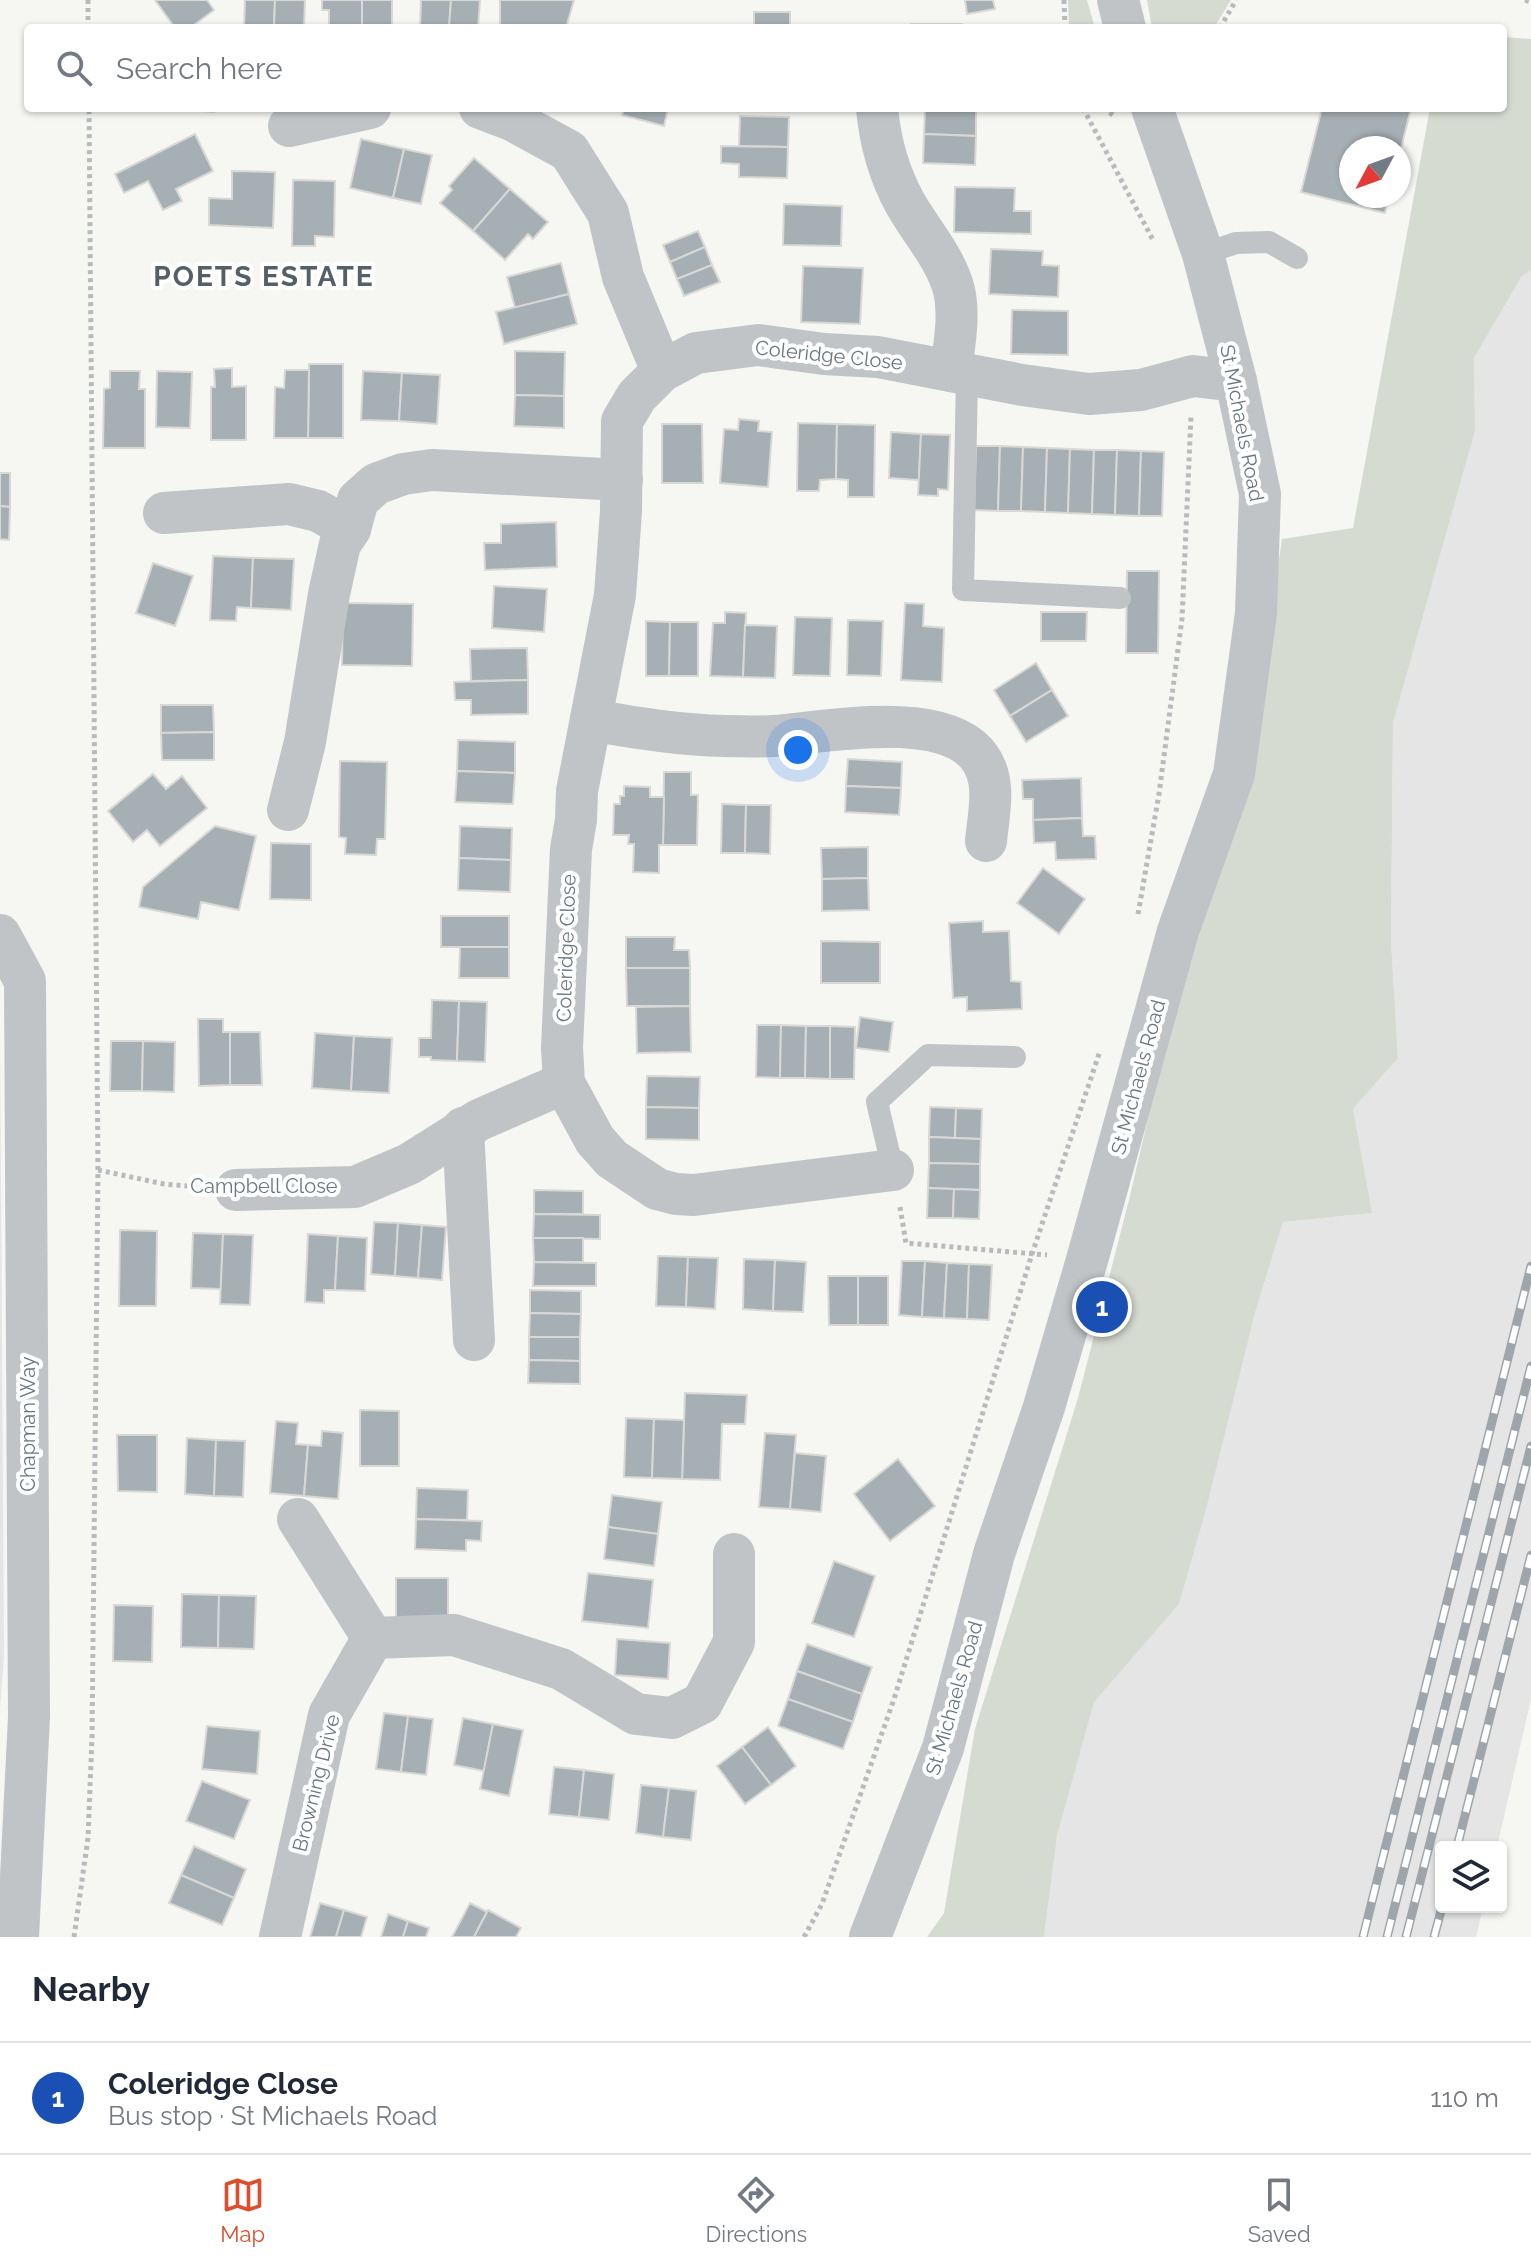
<!DOCTYPE html>
<html lang="en">
<head>
<meta charset="utf-8">
<style>
  body { margin:0; font-family:Raleway,sans-serif; background:#f6f6f7; color:#1f2937 }
  .controls { position:absolute; right:24px; bottom:24px; display:grid; overflow:hidden; border-radius:8px; box-shadow:0 2px 6px #0004 }
  .controls button { width:72px; height:72px; display:grid; place-items:center; padding:0; border:0; border-bottom:2px solid #e0e1e3; background:#fff; color:#1f2937; font:40px sans-serif }
  .compass { position:absolute; left:1339px; top:136px; width:72px; height:72px; border-radius:50%; background:#fff; box-shadow:0 2px 6px #0004; rotate:229deg }
  .you { position:absolute; left:798px; top:750px; width:28px; height:28px; margin:-20px; border:6px solid #fff; border-radius:50%; background:#1a73e8; box-shadow:0 0 0 12px #1a73e833 }
  .badge { display:grid; place-items:center; width:52px; height:52px; border-radius:50%; background:#dc4e2d; color:#fff; font-size:26px; font-weight:700 }
  .pin { position:absolute; translate:-50% -50%; border:4px solid #fff; box-shadow:0 2px 8px #0006 }
  .list { margin:0; padding:0; list-style:none }
  h2 { display:flex; justify-content:space-between; align-items:center; height:104px; margin:0; padding:0 32px; font-size:34px }
  h2 small { font-size:26px; font-weight:400; color:#747a83 }
  .list li { display:grid; grid-template-columns:52px 1fr auto; gap:24px; align-items:center; box-sizing:border-box; height:112px; padding:0 32px; border-top:2px solid #e0e1e3 }
  .list b { display:block; font-size:30px; white-space:nowrap }
  .list p { margin:0; font-size:26px; white-space:nowrap; color:#747a83 }
  .list em { font-size:26px; font-style:normal; color:#747a83 }
  .icon { flex:none; width:44px; height:44px; fill:none; stroke:currentColor; stroke-width:2; stroke-linecap:round; stroke-linejoin:round }
  .map { position:relative; flex:none; width:1531px; height:1937px; overflow:hidden }
  .search { position:absolute; background:#fff; box-shadow:0 2px 6px #0004; left:24px; right:24px; top:24px; height:88px; display:flex; align-items:center; gap:20px; box-sizing:border-box; padding:0 28px; border-radius:8px; color:#747a83; font-size:30px }
  .sheet { height:216px; background:#fff }
  nav { display:flex; justify-content:space-around; align-items:center; box-sizing:border-box; height:112px; border-top:2px solid #e0e1e3; background:#fff; font-size:22px; color:#747a83 }
  nav a { display:grid; justify-items:center; gap:4px }
  nav .on { color:#dc4e2d }
  .map>svg:first-child { display:block }
  .built { fill:#e4e5e4 }
  .green { fill:#d6dbd2 }
  .building { fill:#a6afb4; stroke:#d8d8d5; stroke-width:2 }
  .lines { fill:none; stroke-linecap:round; stroke-linejoin:round }
  .path { stroke:#b8bbbd; stroke-width:5; stroke-dasharray:4 4; stroke-linecap:butt }
  .service { stroke:#c0c4c7; stroke-width:22 }
  .minor { stroke:#c0c4c7; stroke-width:42 }
  .rail-casing { stroke:#9fa6ab; stroke-width:9 }
  .rail { stroke:#fff; stroke-width:6; stroke-dasharray:18; stroke-linecap:butt }
  .labels { text-anchor:middle; stroke-width:8; stroke-linejoin:round; paint-order:stroke }
  .street-label { font-size:20px; fill:#667783; stroke:#fff }
  .district-label { font-size:28px; font-weight:bold; letter-spacing:2px; fill:#546068; stroke:#fff }
</style>
</head>
<body>
<div class="map">
<svg width="1531" height="1937" viewBox="0 0 1531 1937">
  <rect width="100%" height="100%" fill="#f6f6f3"/>
  <!-- built -->
  <g class="built">
    <polygon points="1531,270 1531,1699 1497,1847 1441,1847 1441,1907 1483,1907 1476,1937 1044,1937 1057,1836 1094,1701 1179,1604 1255,1313 1283,1222 1371,1213 1353,1109 1398,1058 1391,940 1393,723 1475,431 1474,358 1521,276"/>
    <polygon points="0,1019 4,1656 0,1708"/>
  </g>
  <!-- green -->
  <g class="green">
    <polygon points="1068,0 1087,0 1095,28 1069,28"/>
    <polygon points="1147,0 1231,0 1214,28 1152,28"/>
    <polygon points="1503,37 1531,39 1531,270 1521,277 1474,358 1475,431 1393,723 1391,940 1398,1058 1353,1109 1372,1213 1283,1222 1255,1313 1206,1509 1179,1604 1094,1702 1057,1836 1044,1937 927,1937 944,1913 975,1729 1078,1398 1130,1196 1200,893 1247,778 1282,539 1353,528 1430,108 1503,108"/>
  </g>
  <!-- building -->
  <g class="building">
    <polygon points="155,0 207,0 214,10 190,28 175,28"/>
    <polygon points="245,0 275,0 274,28 244,28"/>
    <polygon points="275,0 305,0 304,28 274,28"/>
    <polygon points="322,0 362,0 362,28 329,28 329,10 322,10"/>
    <rect x="362" y="0" width="30" height="28"/>
    <polygon points="421,0 451,0 449,28 420,28"/>
    <polygon points="451,0 480,0 478,28 449,28"/>
    <polygon points="500,0 574,0 566,28 500,27"/>
    <polygon points="965,0 993,0 995,9 967,14"/>
    <rect x="754" y="12" width="36" height="16"/>
    <rect x="911" y="24" width="51" height="4"/>
    <polygon points="159,108 214,108 214,112"/>
    <polygon points="624,108 668,108 664,126 622,115"/>
    <polygon points="925,108 976,108 976,136 924,134"/>
    <polygon points="1322,108 1411,108 1399,157 1399,148 1351,148 1351,196 1389,196 1385,213 1301,192"/>
    <polygon points="740,116 789,117 788,147 739,146"/>
    <polygon points="195,134 213,171 176,189 182,201 163,210 148,181 124,193 115,174"/>
    <polygon points="924,134 976,136 975,165 923,163"/>
    <polygon points="361,139 404,149 393,198 350,188"/>
    <polygon points="721,146 788,147 787,178 739,177 739,164 721,163"/>
    <polygon points="404,149 432,155 421,204 393,198"/>
    <polygon points="474,158 510,189 473,231 440,203 452,190 449,186"/>
    <polygon points="232,171 275,172 273,228 209,225 209,198 232,199"/>
    <polygon points="293,180 335,181 334,237 315,236 315,246 292,246"/>
    <polygon points="955,187 1015,188 1014,211 1031,211 1031,234 954,232"/>
    <polygon points="510,189 548,222 533,239 528,234 505,260 473,231"/>
    <polygon points="784,204 842,206 841,246 783,245"/>
    <polygon points="698,231 705,247 670,262 663,245"/>
    <polygon points="705,247 712,265 677,279 670,262"/>
    <polygon points="991,249 1043,251 1042,265 1059,266 1058,297 989,294"/>
    <polygon points="561,263 569,294 515,308 507,277"/>
    <polygon points="712,265 720,282 684,296 677,279"/>
    <polygon points="803,266 863,268 860,324 801,322"/>
    <polygon points="569,294 577,324 504,344 496,312"/>
    <polygon points="1012,310 1068,311 1068,355 1011,354"/>
    <polygon points="515,351 565,352 564,396 515,395"/>
    <polygon points="309,364 343,364 343,438 308,438"/>
    <polygon points="232,368 232,387 246,386 246,440 211,440 211,387 215,387 214,369"/>
    <polygon points="285,370 309,370 308,438 274,438 275,387 284,388"/>
    <polygon points="110,371 140,371 139,389 145,389 145,448 103,448 104,389 110,388"/>
    <polygon points="157,371 192,372 190,428 156,427"/>
    <polygon points="363,371 402,373 399,421 361,420"/>
    <polygon points="402,373 440,375 437,424 399,421"/>
    <polygon points="515,395 564,396 564,428 514,426"/>
    <polygon points="739,419 759,421 758,431 772,432 768,487 720,483 724,429 738,430"/>
    <polygon points="798,423 837,424 836,479 820,480 819,491 797,491"/>
    <polygon points="662,424 702,424 703,483 662,483"/>
    <polygon points="837,424 875,425 874,497 848,497 848,480 836,479"/>
    <polygon points="891,432 921,434 919,480 889,478"/>
    <polygon points="921,434 950,435 948,490 938,489 938,496 918,495"/>
    <polygon points="976,446 1000,446 998,511 974,510"/>
    <polygon points="1000,446 1023,447 1021,511 998,511"/>
    <polygon points="1023,447 1047,448 1045,512 1021,511"/>
    <polygon points="1047,448 1070,449 1068,513 1045,512"/>
    <polygon points="1070,449 1094,450 1092,514 1068,513"/>
    <polygon points="1094,450 1117,450 1115,515 1092,514"/>
    <polygon points="1117,450 1141,451 1139,516 1115,515"/>
    <polygon points="1141,451 1164,452 1162,516 1139,516"/>
    <polygon points="0,473 10,473 10,507 0,506"/>
    <polygon points="0,506 10,507 9,540 0,539"/>
    <polygon points="556,522 557,567 485,570 484,543 501,543 501,524"/>
    <polygon points="213,556 253,558 251,608 237,607 236,621 210,620"/>
    <polygon points="253,558 294,559 291,610 251,608"/>
    <polygon points="153,563 193,576 175,626 136,613"/>
    <polygon points="1127,571 1159,571 1158,653 1126,653"/>
    <polygon points="494,586 547,589 544,632 492,628"/>
    <polygon points="343,603 413,604 412,666 342,665"/>
    <polygon points="905,603 924,604 923,626 944,628 942,682 901,680"/>
    <polygon points="725,612 746,613 743,677 710,676 713,623 725,623"/>
    <polygon points="1041,612 1087,612 1086,641 1041,641"/>
    <polygon points="795,617 832,618 830,676 793,675"/>
    <polygon points="848,620 883,621 881,676 847,675"/>
    <polygon points="646,621 670,622 669,676 646,676"/>
    <polygon points="670,622 698,622 698,676 669,676"/>
    <polygon points="745,625 777,626 775,678 743,677"/>
    <polygon points="527,648 528,680 471,681 470,649"/>
    <polygon points="1036,663 1052,690 1010,716 994,690"/>
    <polygon points="528,680 528,714 471,715 471,700 455,700 454,682"/>
    <polygon points="1052,690 1068,716 1026,742 1010,716"/>
    <polygon points="161,705 213,705 214,732 161,733"/>
    <polygon points="214,732 214,760 162,760 161,733"/>
    <polygon points="458,740 515,742 515,773 457,771"/>
    <polygon points="848,759 902,762 901,788 846,786"/>
    <polygon points="340,761 387,762 385,839 377,839 376,855 345,854 346,838 339,837"/>
    <polygon points="457,771 515,773 513,804 455,802"/>
    <polygon points="664,772 691,772 691,795 698,795 697,845 663,845"/>
    <polygon points="153,774 166,789 182,776 207,808 160,846 147,830 133,842 108,811"/>
    <polygon points="1081,778 1082,818 1033,820 1033,799 1023,799 1022,780"/>
    <polygon points="624,786 650,787 650,797 664,797 663,845 659,845 659,873 633,872 634,844 628,844 629,835 613,835 614,804 620,804 620,796 624,796"/>
    <polygon points="846,786 901,788 899,815 845,812"/>
    <polygon points="722,804 746,805 745,853 721,853"/>
    <polygon points="746,805 771,805 770,854 745,853"/>
    <polygon points="1082,818 1083,836 1095,836 1096,859 1056,860 1055,842 1034,843 1033,820"/>
    <polygon points="215,826 256,836 239,910 201,902 198,919 139,907 143,887"/>
    <polygon points="460,826 512,828 511,860 459,858"/>
    <polygon points="271,843 311,844 311,900 270,899"/>
    <polygon points="868,847 868,878 822,879 821,848"/>
    <polygon points="459,858 511,860 510,892 458,890"/>
    <polygon points="1043,868 1085,899 1059,934 1017,903"/>
    <polygon points="868,878 869,910 822,911 822,879"/>
    <rect x="441" y="916" width="68" height="31"/>
    <polygon points="983,921 983,932 1009,931 1011,981 1021,982 1022,1009 967,1011 967,997 953,998 949,923"/>
    <polygon points="626,937 675,937 674,950 689,950 690,968 626,968"/>
    <polygon points="821,941 880,942 880,983 821,983"/>
    <polygon points="460,947 509,947 509,978 459,978"/>
    <polygon points="626,968 690,968 690,1006 627,1006"/>
    <polygon points="432,1000 459,1001 457,1061 431,1060 431,1057 419,1057 419,1038 431,1038"/>
    <polygon points="459,1001 487,1002 485,1062 457,1061"/>
    <polygon points="690,1006 691,1052 637,1053 636,1007"/>
    <polygon points="860,1017 893,1022 889,1052 856,1048"/>
    <polygon points="198,1019 223,1019 223,1032 230,1032 230,1085 199,1086"/>
    <polygon points="757,1025 781,1025 780,1078 756,1077"/>
    <polygon points="781,1025 806,1026 805,1078 780,1078"/>
    <polygon points="806,1026 830,1026 830,1079 805,1078"/>
    <polygon points="830,1026 855,1027 854,1079 830,1079"/>
    <polygon points="230,1032 260,1032 262,1085 230,1085"/>
    <polygon points="315,1033 354,1036 351,1091 312,1088"/>
    <polygon points="354,1036 392,1038 389,1093 351,1091"/>
    <polygon points="111,1041 143,1041 142,1091 110,1091"/>
    <polygon points="143,1041 175,1042 174,1092 142,1091"/>
    <polygon points="647,1076 700,1077 699,1108 646,1107"/>
    <polygon points="646,1107 699,1108 699,1140 646,1139"/>
    <polygon points="930,1107 956,1108 955,1138 929,1137"/>
    <polygon points="956,1108 982,1109 981,1139 955,1138"/>
    <polygon points="929,1137 981,1139 980,1164 929,1163"/>
    <polygon points="929,1163 980,1164 980,1190 928,1188"/>
    <polygon points="928,1188 954,1189 953,1218 927,1218"/>
    <polygon points="954,1189 980,1190 979,1219 953,1218"/>
    <polygon points="534,1190 583,1191 583,1214 534,1214"/>
    <polygon points="534,1214 600,1215 600,1239 533,1238"/>
    <polygon points="374,1222 398,1223 395,1276 371,1274"/>
    <polygon points="398,1223 422,1225 418,1278 395,1276"/>
    <polygon points="422,1225 446,1227 442,1280 418,1278"/>
    <polygon points="120,1230 157,1231 156,1306 119,1306"/>
    <polygon points="193,1233 223,1234 221,1289 191,1288"/>
    <polygon points="223,1234 253,1235 250,1305 220,1304"/>
    <polygon points="308,1234 338,1236 335,1290 324,1290 324,1303 305,1302"/>
    <polygon points="338,1236 367,1238 365,1291 335,1290"/>
    <polygon points="533,1238 583,1238 583,1262 534,1262"/>
    <polygon points="658,1256 688,1257 686,1307 656,1306"/>
    <polygon points="688,1257 718,1258 715,1309 686,1307"/>
    <polygon points="744,1259 775,1260 773,1311 743,1309"/>
    <polygon points="775,1260 806,1262 803,1312 773,1311"/>
    <polygon points="902,1261 925,1261 922,1317 899,1315"/>
    <polygon points="925,1261 947,1263 944,1318 922,1317"/>
    <polygon points="534,1262 596,1263 596,1286 533,1286"/>
    <polygon points="947,1263 969,1264 967,1319 944,1318"/>
    <polygon points="969,1264 992,1265 989,1320 967,1319"/>
    <polygon points="828,1276 858,1276 858,1325 829,1325"/>
    <rect x="858" y="1276" width="30" height="49"/>
    <polygon points="530,1290 581,1291 581,1314 530,1313"/>
    <polygon points="530,1313 581,1314 580,1337 529,1337"/>
    <polygon points="529,1337 580,1337 580,1361 529,1360"/>
    <polygon points="529,1360 580,1361 580,1384 528,1383"/>
    <polygon points="685,1393 747,1395 745,1424 722,1424 720,1480 682,1479"/>
    <polygon points="360,1410 399,1411 399,1466 360,1466"/>
    <polygon points="626,1418 654,1419 652,1478 624,1477"/>
    <polygon points="654,1419 684,1420 682,1479 652,1478"/>
    <polygon points="276,1421 298,1423 296,1444 308,1445 304,1496 270,1493"/>
    <polygon points="322,1431 343,1433 338,1499 304,1496 308,1445 321,1446"/>
    <polygon points="765,1433 796,1435 790,1509 759,1507"/>
    <polygon points="117,1435 157,1435 157,1492 118,1491"/>
    <polygon points="187,1438 216,1440 214,1496 185,1494"/>
    <polygon points="216,1440 245,1441 243,1497 214,1496"/>
    <polygon points="795,1453 826,1456 821,1512 790,1509"/>
    <polygon points="898,1459 935,1506 890,1541 854,1494"/>
    <polygon points="417,1488 468,1490 467,1520 416,1519"/>
    <polygon points="612,1495 662,1502 658,1534 608,1527"/>
    <polygon points="416,1519 482,1521 481,1541 466,1540 466,1551 415,1549"/>
    <polygon points="608,1527 658,1534 654,1566 604,1559"/>
    <polygon points="834,1561 875,1576 854,1637 812,1623"/>
    <polygon points="588,1573 653,1580 648,1628 582,1621"/>
    <polygon points="396,1578 448,1578 448,1627 396,1626"/>
    <polygon points="182,1594 219,1595 218,1648 181,1647"/>
    <polygon points="219,1595 256,1596 254,1649 218,1648"/>
    <polygon points="114,1605 153,1606 152,1662 113,1661"/>
    <polygon points="617,1639 670,1643 668,1679 615,1675"/>
    <polygon points="807,1644 872,1667 862,1694 797,1671"/>
    <polygon points="797,1671 862,1694 853,1722 788,1699"/>
    <polygon points="788,1699 853,1722 843,1749 778,1726"/>
    <polygon points="384,1713 408,1716 401,1772 376,1769"/>
    <polygon points="408,1716 433,1719 426,1775 401,1772"/>
    <polygon points="463,1718 493,1724 484,1771 454,1765"/>
    <polygon points="493,1724 523,1730 509,1796 480,1789"/>
    <polygon points="207,1726 260,1731 257,1774 202,1769"/>
    <polygon points="768,1727 796,1766 771,1785 742,1747"/>
    <polygon points="742,1747 771,1785 745,1804 717,1766"/>
    <polygon points="554,1767 584,1770 579,1817 549,1814"/>
    <polygon points="584,1770 614,1774 609,1820 579,1817"/>
    <polygon points="202,1781 250,1800 234,1839 186,1821"/>
    <polygon points="641,1785 669,1788 663,1837 636,1833"/>
    <polygon points="669,1788 696,1791 691,1840 663,1837"/>
    <polygon points="194,1846 246,1869 234,1898 181,1875"/>
    <polygon points="181,1875 234,1898 222,1925 169,1903"/>
    <polygon points="320,1903 344,1910 336,1937 310,1937"/>
    <polygon points="470,1903 487,1912 480,1925 474,1937 452,1937"/>
    <polygon points="344,1910 367,1917 361,1937 336,1937"/>
    <polygon points="488,1910 521,1928 516,1937 474,1937"/>
    <polygon points="388,1914 408,1921 403,1937 381,1937"/>
    <polygon points="408,1921 429,1928 426,1937 403,1937"/>
  </g>
  <g class="lines">
    <!-- path -->
    <g class="path">
      <polyline points="88,0 88,28"/>
      <polyline points="1064,0 1065,28"/>
      <polyline points="1525,0 1531,2"/>
      <polyline points="1220,28 1236,0"/>
      <polyline points="1083,108 1153,240"/>
      <polyline points="1103,108 1113,115"/>
      <polyline points="1138,914 1159,794 1182,619 1191,416"/>
      <polyline points="98,1170 164,1184 199,1187"/>
      <polyline points="900,1207 906,1243 1047,1255"/>
      <polyline points="74,1937 88,1838 92,1737 98,1170 89,108"/>
      <polyline points="804,1937 822,1904 894,1699 1032,1254 1100,1051"/>
    </g>
    <!-- service -->
    <g class="service">
      <polyline points="1203,254 1236,243 1269,242 1297,258"/>
      <polyline points="967,374 963,590 1120,598"/>
      <polyline points="893,1170 877,1102 928,1055 1015,1057"/>
    </g>
    <!-- minor -->
    <g class="minor">
      <polyline points="1118,0 1125,28"/>
      <polyline points="480,108 514,121 569,151 608,213 623,277 662,371"/>
      <path d="M877,108C880,141 889,174 905,203C922,233 945,257 954,290C960,317 954,345 951,371"/>
      <polyline points="289,126 370,108"/>
      <polyline points="164,513 289,504 318,511 350,529"/>
      <path d="M591,720C636,728 679,735 725,736C741,736 758,737 774,736C827,732 937,710 976,753C998,778 989,810 986,841"/>
      <polyline points="288,810 305,742 329,594 340,544 350,529 358,500 376,484 403,474 432,470 622,480"/>
      <polyline points="0,935 25,981 29,1717 18,1937"/>
      <polyline points="463,1128 474,1340"/>
      <polyline points="893,1170 694,1195 676,1194 657,1189 612,1159 595,1140 564,1083 562,1048 571,849 576,820 577,791 615,595 621,511 622,421 637,396 662,371 696,353 758,345 824,354 878,357 1022,385 1089,394 1141,390 1193,376 1236,381"/>
      <polyline points="236,1190 355,1187 409,1164 479,1120 564,1083"/>
      <polyline points="298,1519 373,1638"/>
      <polyline points="280,1937 329,1715 373,1638 454,1635 561,1669 636,1714 672,1718 702,1703 734,1642 734,1554"/>
      <polyline points="870,1937 943,1748 994,1554 1044,1407 1087,1260 1178,931 1234,774 1256,613 1260,494 1236,381 1203,254 1152,108"/>
    </g>
    <!-- rail casing -->
    <g class="rail-casing">
      <g id="rail">
        <polyline points="1457,1847 1531,1555"/>
        <polyline points="1363,1937 1531,1266"/>
        <polyline points="1387,1937 1531,1366"/>
        <polyline points="1406,1937 1531,1446"/>
        <polyline points="1434,1937 1442,1907"/>
      </g>
    </g>
    <!-- rail -->
    <use href="#rail" class="rail"/>
  </g>
  <g class="labels">
    <!-- street labels -->
    <g class="street-label">
      <text transform="translate(829 355) rotate(6)" y="7">Coleridge Close</text>
      <text transform="translate(1242 423) rotate(79)" y="7">St Michaels Road</text>
      <text transform="translate(566 948) rotate(-88)" y="7">Coleridge Close</text>
      <text transform="translate(1138 1077) rotate(-75)" y="7">St Michaels Road</text>
      <text x="264" y="1193">Campbell Close</text>
      <text transform="translate(28 1424) rotate(-90)" y="7">Chapman Way</text>
      <text transform="translate(954 1698) rotate(-74)" y="7">St Michaels Road</text>
      <text transform="translate(316 1783) rotate(-76)" y="7">Browning Drive</text>
    </g>
    <!-- district labels -->
    <g class="district-label">
      <text x="264" y="286">POETS ESTATE</text>
    </g>
  </g>
</svg>
<div class="controls">
<button><svg class="icon" aria-label="layers" viewBox="0 0 24 24"><path d="M12 4l9 5-9 5-9-5zM3 14l9 5 9-5"/></svg></button>
</div>
<svg class="compass" viewBox="-18 -18 36 36"><path d="M0-13l5 13h-10z" fill="#e53935"/><path d="M0 13l5-13h-10z" fill="#747a83"/></svg>
<div class="you"></div>
<div class="pin badge" style="left:1102px;top:1307px;background:#1a4fb4">1</div>
<div class="search"><svg class="icon" aria-label="search" viewBox="0 0 24 24"><circle cx="10" cy="10" r="6"/><path d="M15 15l6 6"/></svg>Search here</div>
</div>
<section class="sheet">
<h2>Nearby<small></small></h2>
<ul class="list">
<li><span class="badge" style="background:#1a4fb4">1</span><div><b>Coleridge Close</b><p>Bus stop · St Michaels Road</p></div><em>110 m</em></li>
</ul>
</section>
<nav>
<a class="on"><svg class="icon" aria-label="map" viewBox="0 0 24 24"><path d="M3 6l6-2 6 2 6-2v14l-6 2-6-2-6 2zM9 4v14M15 6v14"/></svg>Map</a>
<a><svg class="icon" aria-label="directions" viewBox="0 0 24 24"><path d="M12 3l9 9-9 9-9-9zM9 14v-3h6M13 9l2 2-2 2"/></svg>Directions</a>
<a><svg class="icon" aria-label="saved" viewBox="0 0 24 24"><path d="M7 4h10v16l-5-4-5 4z"/></svg>Saved</a>
</nav>
</body>
</html>
